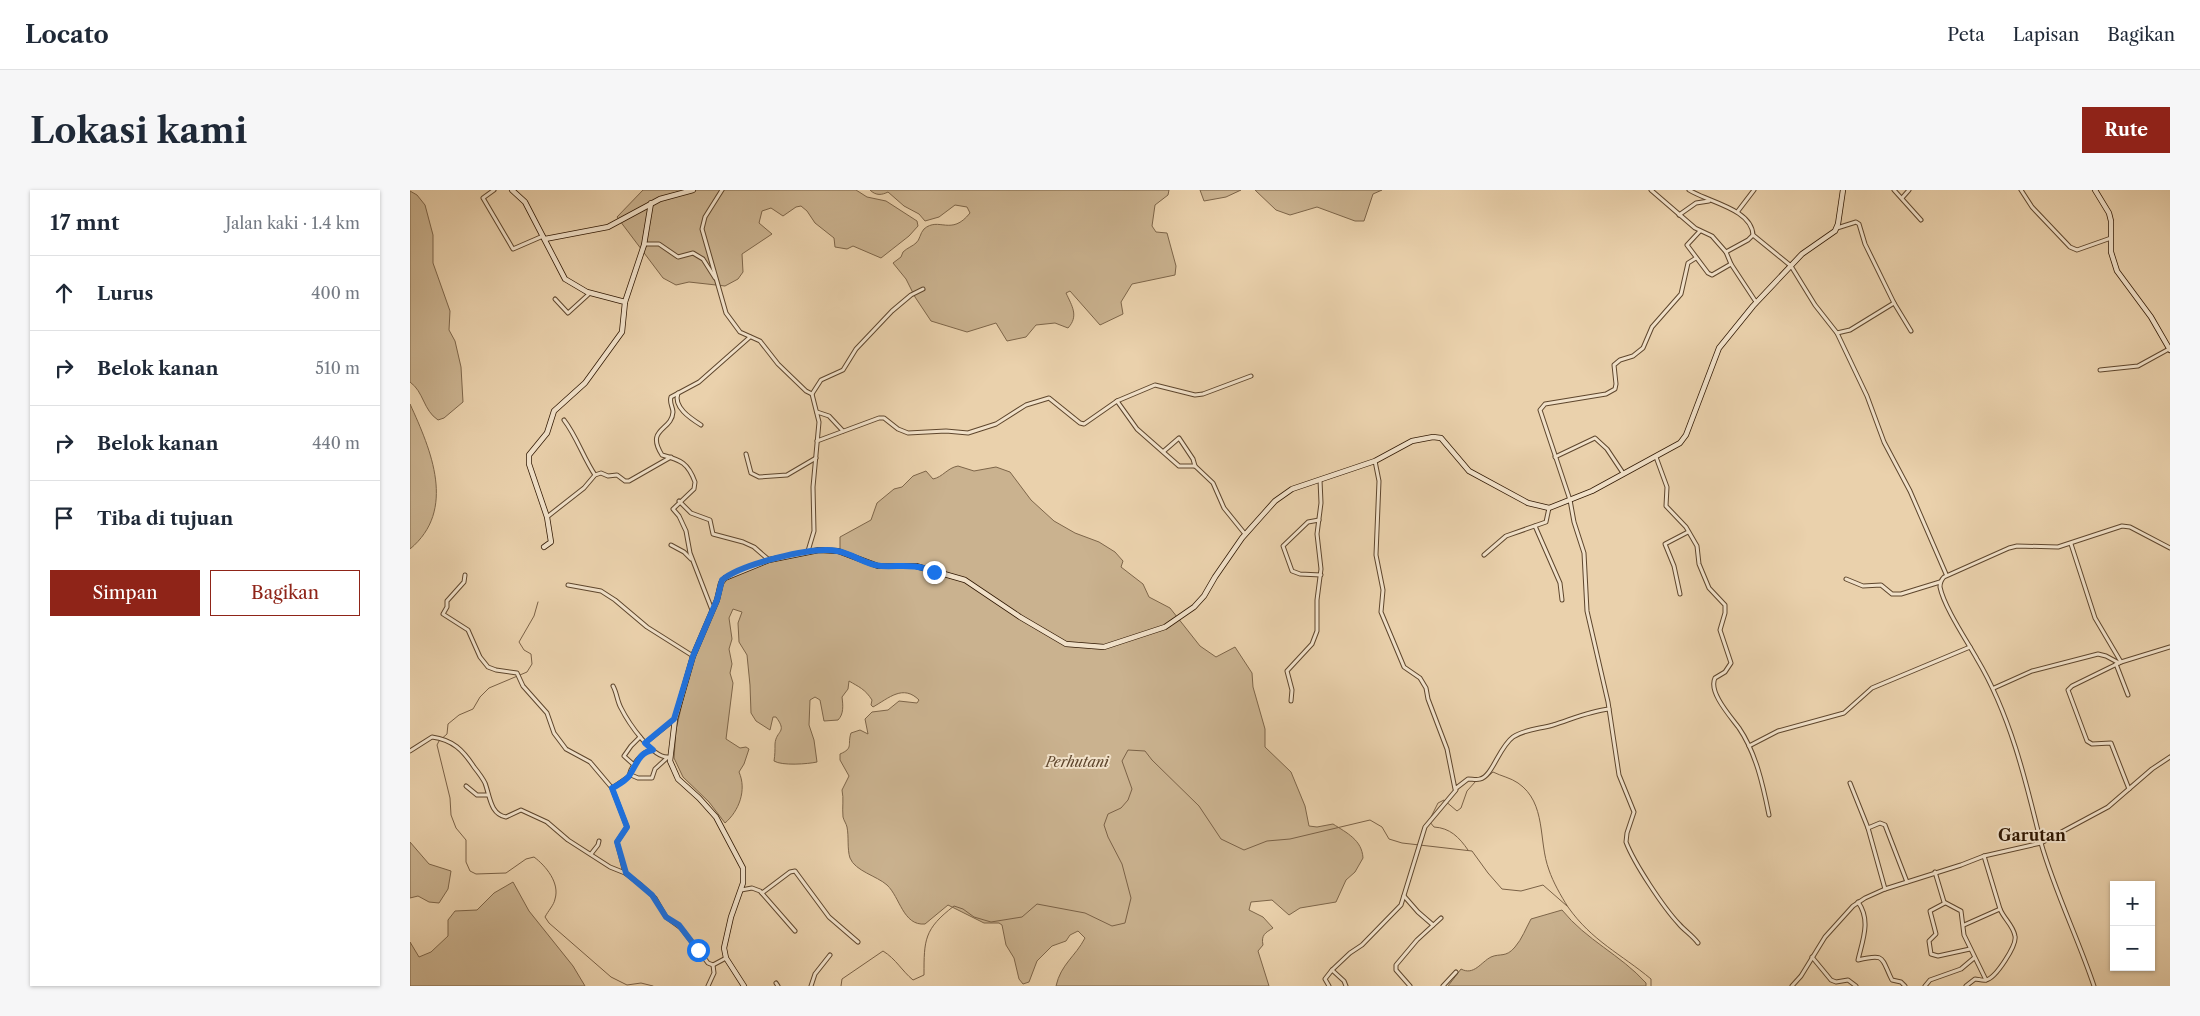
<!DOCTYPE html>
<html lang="id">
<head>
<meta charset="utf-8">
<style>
  body { margin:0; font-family:"Libre Caslon Text",serif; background:#f6f6f7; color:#1f2937 }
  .controls { position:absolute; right:15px; bottom:15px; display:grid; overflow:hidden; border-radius:0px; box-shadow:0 1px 4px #0004 }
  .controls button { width:45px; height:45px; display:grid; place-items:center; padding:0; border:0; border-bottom:1px solid #e0e1e3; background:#fff; color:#1f2937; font:25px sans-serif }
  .stop { position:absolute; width:15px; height:15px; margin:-11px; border:4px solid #1a73e8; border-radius:50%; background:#fff }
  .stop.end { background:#1a73e8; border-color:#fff; box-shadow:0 1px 5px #0008 }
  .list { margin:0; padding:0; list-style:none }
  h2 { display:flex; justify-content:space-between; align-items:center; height:65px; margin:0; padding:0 20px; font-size:21px }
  h2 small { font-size:16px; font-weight:400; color:#747a83 }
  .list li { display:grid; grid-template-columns:32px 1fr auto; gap:15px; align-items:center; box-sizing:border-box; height:75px; padding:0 20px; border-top:1px solid #e0e1e3 }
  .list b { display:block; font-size:19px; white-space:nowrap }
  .list em { font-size:16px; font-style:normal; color:#747a83 }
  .actions { display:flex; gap:10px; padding:15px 20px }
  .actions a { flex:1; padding:11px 0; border:1px solid #8f2418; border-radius:0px; text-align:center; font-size:18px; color:#8f2418 }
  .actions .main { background:#8f2418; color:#fff }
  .icon { flex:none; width:28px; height:28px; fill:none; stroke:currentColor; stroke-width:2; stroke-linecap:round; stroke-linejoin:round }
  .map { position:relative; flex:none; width:1760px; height:796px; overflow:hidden; border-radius:0px }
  header { display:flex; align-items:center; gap:30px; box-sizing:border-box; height:70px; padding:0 25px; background:#fff; border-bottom:1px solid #e0e1e3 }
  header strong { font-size:24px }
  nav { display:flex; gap:28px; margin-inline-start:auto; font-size:18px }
  .intro { display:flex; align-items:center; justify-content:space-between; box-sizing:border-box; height:120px; padding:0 30px }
  h1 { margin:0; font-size:35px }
  .button { padding:12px 22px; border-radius:0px; background:#8f2418; color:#fff; font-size:18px; font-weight:700 }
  main { display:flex; gap:30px; padding:0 30px }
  aside { flex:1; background:#fff; border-radius:0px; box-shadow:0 1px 4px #0004 }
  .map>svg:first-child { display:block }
  .green { fill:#cab28f; stroke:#7d6549 }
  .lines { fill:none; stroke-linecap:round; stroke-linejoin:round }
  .stream { stroke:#7a6146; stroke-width:1 }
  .street-casing { stroke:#5e462d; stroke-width:5 }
  .secondary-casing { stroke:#301803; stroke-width:6 }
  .street { stroke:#f1e1c9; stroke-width:3 }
  .secondary { stroke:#f1e1c9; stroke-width:4.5 }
  .route { stroke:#1a73e8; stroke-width:6 }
  .labels { text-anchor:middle; stroke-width:4; stroke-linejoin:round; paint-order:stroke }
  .park-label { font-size:14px; font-style:italic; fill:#5e462d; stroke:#f1e1c9 }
  .quarter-label { font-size:16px; font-weight:bold; fill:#301803; stroke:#f1e1c9 }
</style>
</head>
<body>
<header>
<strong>Locato</strong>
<nav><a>Peta</a><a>Lapisan</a><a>Bagikan</a></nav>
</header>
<div class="intro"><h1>Lokasi kami</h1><a class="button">Rute</a></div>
<main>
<aside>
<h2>17 mnt<small>Jalan kaki · 1.4 km</small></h2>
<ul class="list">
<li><svg class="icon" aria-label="ahead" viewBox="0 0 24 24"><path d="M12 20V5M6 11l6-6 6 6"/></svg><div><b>Lurus</b></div><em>400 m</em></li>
<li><svg class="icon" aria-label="right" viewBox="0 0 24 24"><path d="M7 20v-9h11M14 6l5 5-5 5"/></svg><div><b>Belok kanan</b></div><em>510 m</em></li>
<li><svg class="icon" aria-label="right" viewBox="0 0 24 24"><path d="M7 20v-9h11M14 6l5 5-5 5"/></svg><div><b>Belok kanan</b></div><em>440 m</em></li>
<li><svg class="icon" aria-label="arrive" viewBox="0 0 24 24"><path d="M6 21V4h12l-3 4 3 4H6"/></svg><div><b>Tiba di tujuan</b></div></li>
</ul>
<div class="actions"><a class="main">Simpan</a><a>Bagikan</a></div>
</aside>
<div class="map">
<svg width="1760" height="796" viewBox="0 0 1760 796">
  <rect width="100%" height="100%" fill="#ead1ac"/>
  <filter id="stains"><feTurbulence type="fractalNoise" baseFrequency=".004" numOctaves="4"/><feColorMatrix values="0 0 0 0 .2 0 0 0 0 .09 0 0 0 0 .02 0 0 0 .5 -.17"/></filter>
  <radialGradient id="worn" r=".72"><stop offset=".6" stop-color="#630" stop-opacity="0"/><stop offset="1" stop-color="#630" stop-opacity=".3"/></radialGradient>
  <!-- green -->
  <g class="green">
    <polygon points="233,0 446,0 457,7 476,11 507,31 508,36 499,46 471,68 443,56 437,59 425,57 424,48 405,33 397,21 391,16 386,17 373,26 361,18 352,21 349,33 362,44 332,64 333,82 328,89 315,96 279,92 266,95 253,88 207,27"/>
    <path d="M460,0H759L758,5L745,15L742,36L746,42L757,43L766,76L765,85L722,94L711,112L713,124L690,135L660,101L656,103C662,116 669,126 658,138L645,133L626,135L616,147L597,151L586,133L557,142L521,131L505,107L496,89L483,73L491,67L493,62C497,58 503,56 506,53C510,50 510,43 514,39C529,26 541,47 560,23L557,17L545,15L529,27L515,31L509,24L494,16L478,2C472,5 466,6 460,0Z"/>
    <polygon points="790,0 831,0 816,7 794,11"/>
    <polygon points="845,0 972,0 963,4 954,31 945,31 907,17 880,25 866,20"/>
    <path d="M0,1L7,5L15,15L23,45V73L40,121L39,140L45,151L51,177L53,212L34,228L28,230C13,220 14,202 0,192Z"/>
    <path d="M0,214C21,260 47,320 0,359Z"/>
    <path d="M548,276L564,281L586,277L600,282L621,310L644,331L665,343L689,352L705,362L713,371L711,377L733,394L739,407L760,418L790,456L806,467L825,457L842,483L843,497L855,539V557L881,582L895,616L899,636L907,637L923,634C937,643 952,650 953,668L945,682L936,690L926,712L890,718L879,725L862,710L841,712L839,720L853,727L863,738C855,743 851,745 853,755L848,761L859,796H646C651,774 665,767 675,748L668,741L660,745L656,751L642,756L627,771L619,792L613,794L609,789L604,768L596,755L592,735L589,733H574L538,715L515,734C493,736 490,707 477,695C467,686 445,681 440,668C437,659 439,647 437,637C436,633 434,631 433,627C432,617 434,609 432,600L439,586L430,570V564C444,558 437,555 441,543L450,540L458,544L455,529L462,522L478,520L489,511L507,513L509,510C493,494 479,508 463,517L461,515L462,510C455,499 449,497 439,491L438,499L432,507C433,515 434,524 428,530L414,531L410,510L405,507L400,510L399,535L404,550L407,572C398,574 372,576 364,571C365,565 365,560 365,554C366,540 378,543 366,527H363L360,540L346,531L341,523L340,495L337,465L329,452L328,433L332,422L323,419L319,428L322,449L319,459L322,474L320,483L323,493L316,549L330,558L336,557L339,559L334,574L329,582C337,600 329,621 315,633L299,612L273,587L264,568L266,540L273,509L284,470L315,390C350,375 391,357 430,363V347L461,330L467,313L484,299L492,297L503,286L516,281L523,289C533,287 537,278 548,276Z"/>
    <polygon points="0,652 19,674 41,681 38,699 29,713 19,712 8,706 0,708"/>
    <polygon points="103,692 119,721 163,776 175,796 0,796 0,752 9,767 21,762 38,746 38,730 45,721 67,720 84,703"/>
    <path d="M1152,720C1176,750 1211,765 1236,793V796H1038L1051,779C1064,786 1071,772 1081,767C1090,763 1096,768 1105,757C1112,749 1116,738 1121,729Z"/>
  </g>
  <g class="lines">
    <!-- stream -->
    <g class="stream">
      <path d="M128,412L124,426L109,452L114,460L121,464L122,474L117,482L79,498L70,507L63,519L49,525L38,534L37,544L29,551L27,555L40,608L41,625L46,638L56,650V672L60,681L66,684L96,683L116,669L124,667C136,676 150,693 145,709C144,715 138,721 135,727L139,733L201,787L217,795L231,793L243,796"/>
      <path d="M1077,587L1083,582C1091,586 1101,588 1108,593C1137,613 1128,651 1139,680C1143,692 1151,706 1158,717C1182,751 1211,764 1241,789V796"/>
      <path d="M1058,660C1049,647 1040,638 1024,637L1019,631L1028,613L1034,610L1047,621L1051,618L1057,601L1066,591"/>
      <path d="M431,796L432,789L473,761C486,769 492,781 503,790L514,785C514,750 514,739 544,716L553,719L564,727L581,732L612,727L627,714L675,723L702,736L715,733L721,708L712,674L698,647L694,635L698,624L711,618L718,610L722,599L712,571L718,560L735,561L742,570L789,616L811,649L834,660L857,651L880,649L960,630L972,637L979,649L992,653L1062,661L1078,683L1092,699L1111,701L1133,695L1157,716"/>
    </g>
    <!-- street casing -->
    <g class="street-casing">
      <g id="street">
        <polyline points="84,0 73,8 103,59 133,46"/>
        <polyline points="312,0 295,27 292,39 316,123 330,142 350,151 368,174 396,201 402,204 409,232 403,297 404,341 398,361"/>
        <polyline points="1241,0 1285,38 1302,46 1316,62"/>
        <path d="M1279,0C1298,12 1342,19 1343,45L1381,76L1405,115L1427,143L1457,206L1474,252L1500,301L1536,384"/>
        <polyline points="1484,0 1511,30"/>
        <polyline points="1611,0 1622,17 1660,57 1667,60 1701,48"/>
        <polyline points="1492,8 1499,0"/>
        <polyline points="1328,21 1344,0"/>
        <polyline points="1269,25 1286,13 1299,11"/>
        <polyline points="1290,41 1277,55 1298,83 1302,85 1321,74"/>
        <polyline points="1343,45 1338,50 1316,62 1321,74 1346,112"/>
        <polyline points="234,54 249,54 268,67 283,63 293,69 305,88"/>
        <path d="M1286,68L1278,73L1271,104L1242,137L1233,158L1223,166L1210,170L1204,175L1206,194L1205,199L1196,204L1135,214L1130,220L1160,310L1164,332L1174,363L1177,421L1198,512L1209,585L1224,622L1217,643L1216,652C1224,673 1253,717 1269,734C1275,741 1282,745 1288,753"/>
        <polyline points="145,109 158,123 180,103"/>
        <polyline points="1484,113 1501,141"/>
        <polyline points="1427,143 1440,140 1484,113 1455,54 1449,34 1446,32 1427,38"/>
        <polyline points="1690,180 1728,176 1759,159"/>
        <path d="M268,203C263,217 280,228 291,235"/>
        <polyline points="402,204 411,190 433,180 446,159 482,121 501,105 513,99"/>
        <polyline points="707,211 745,195 785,205 793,204 841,186"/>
        <polyline points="407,222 419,226 433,241"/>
        <path d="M154,230C167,247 173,267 185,285"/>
        <polyline points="407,251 469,228 474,228 488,239 498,243 536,241 558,243 586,234 616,215 639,208 670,233 674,234 707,211 727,239 769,276 785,276 803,293 814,318 835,344"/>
        <polyline points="754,261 769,248 783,269 785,276"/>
        <polyline points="336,264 341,283 349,287 377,285 406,268"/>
        <polyline points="1145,267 1185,248 1197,259 1213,283"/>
        <path d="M1246,267L1257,297L1256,316L1276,337L1287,356L1289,374L1299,398L1315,415V423L1310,440L1321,473L1315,482L1305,488C1298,502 1321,527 1329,538C1346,563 1353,595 1359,625"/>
        <path d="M965,271L969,291L966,365L973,400L971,422L994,477L1010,488L1016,498L1018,509L1037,559L1045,599L1058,589C1062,589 1067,590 1070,589C1082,587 1089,557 1103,547C1115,539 1129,539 1143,535C1162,529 1180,521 1199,519"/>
        <polyline points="269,311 281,323 300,330 303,344 333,352 344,357 359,370"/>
        <polyline points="137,327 174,298 185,285 191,283 198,286 207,285 215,291 219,291 261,267"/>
        <polyline points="909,330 898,332 873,356 882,381 890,384 911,385"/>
        <polyline points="1125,336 1150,393 1152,410"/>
        <polyline points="1661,354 1685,428 1711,472"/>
        <polyline points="261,355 274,362 281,369"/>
        <polyline points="1074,365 1096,346 1136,332 1139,318"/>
        <polyline points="55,385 54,392 37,411 37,417 33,424 58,440 70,467 78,477 86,480 107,483 113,496 137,523 144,543 156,559 180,572 202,598 221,585 228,588 242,588 245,579 257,568"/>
        <polyline points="1436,389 1453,396 1471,395 1482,404 1491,404 1530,392"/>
        <polyline points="158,395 191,401 205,410 237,437 283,466"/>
        <polyline points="1270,404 1264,376 1255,354 1278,342"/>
        <path d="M302,420L280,363L276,341L269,326L263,319L284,299L285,292C278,273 271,270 252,265C235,238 262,241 263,222C263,217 259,213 261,207L289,192L340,147"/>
        <polyline points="1706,474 1718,505"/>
        <path d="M203,496C207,503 207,511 211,518C218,532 242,568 258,567"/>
        <polyline points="1584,498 1622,481 1688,464 1696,466 1709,473"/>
        <polyline points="881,511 882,500 877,481 902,454 907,441 907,410 911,379 907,344 911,313 910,290"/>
        <polyline points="235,553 265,529"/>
        <polyline points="1339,556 1368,541 1434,523 1462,498 1560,457"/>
        <path d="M0,561L22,547C43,550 53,560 64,577C68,582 72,587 75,593C80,606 80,624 96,627L111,620L137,632L158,650L200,677L215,683L231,695L245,708L256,727L271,738L298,773L303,775L316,768"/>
        <polyline points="224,575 214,566 221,556 230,547"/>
        <path d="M219,586C221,576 232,561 242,560"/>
        <polyline points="1440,593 1458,638 1475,699"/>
        <polyline points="56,596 67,605 78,605"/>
        <polyline points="202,598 217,637 207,652 215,683"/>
        <polyline points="1719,599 1701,553 1682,554 1677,551 1658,500 1662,496 1711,472 1760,457"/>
        <polyline points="1458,638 1470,633 1475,635 1497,692"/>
        <polyline points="181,664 188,655 189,651"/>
        <polyline points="1525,682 1534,712 1551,721 1554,745 1576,790"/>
        <polyline points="331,700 342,698 350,701 385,741"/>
        <polyline points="352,703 380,682 385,681 419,727 448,752"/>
        <polyline points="994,706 1008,722 1023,735"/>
        <path d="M1448,712C1461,730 1453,749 1448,770C1476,763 1471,768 1482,790L1491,792L1495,796"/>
        <polyline points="1535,713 1520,721 1526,744 1519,751 1521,764 1528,766 1560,759"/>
        <polyline points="1554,735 1590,719 1574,666"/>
        <polyline points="1402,767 1421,790 1426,792 1438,790 1446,796"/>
        <polyline points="922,780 940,763 952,755 991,715 1015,637 1046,600"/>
        <polyline points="366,793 368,796"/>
        <polyline points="298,796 304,783 303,775"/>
        <polyline points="401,796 405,784 420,765"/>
        <polyline points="919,796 915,789 922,780 934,791 936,796"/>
        <polyline points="1000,796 986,780 986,775 1007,750 1031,728"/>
        <polyline points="1033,796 1046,782"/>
        <path d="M1382,796L1391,786L1415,747L1443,716L1455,708L1475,699L1551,675L1574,666L1631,653C1616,591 1600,524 1567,469C1557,451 1534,417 1530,397C1530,393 1531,390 1534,387L1599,358L1607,356L1648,357L1712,336L1720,337L1760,358"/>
        <polyline points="1515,796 1520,790 1551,779 1564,768"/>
        <path d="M1556,796L1565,789C1568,789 1573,791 1576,790C1586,788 1607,755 1605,746C1603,735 1594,729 1590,719"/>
        <path d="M1684,796C1668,748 1645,702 1631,653L1698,617L1742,579L1760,567"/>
      </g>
    </g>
    <!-- secondary casing -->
    <g class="secondary-casing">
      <g id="secondary">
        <polyline points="102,0 115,12 155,89 177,102 215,112 212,142 175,193 144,221 137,243 119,265 119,274 137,327 141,352 134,357"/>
        <polyline points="1685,0 1699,23 1701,31 1701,62 1707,81 1741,127 1760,160"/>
        <polyline points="135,49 198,37 250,9 283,0"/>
        <polyline points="215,112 234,55 241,13"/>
        <polyline points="334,796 316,768 314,758 321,727 333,693 333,678 306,627 289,608 268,589 260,571 265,529 283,466 307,410 311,393 315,388 359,370 409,360 428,361 468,376 506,376 555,390 610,427 656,454 694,457 755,437 784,417 794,406 805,387 832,348 865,311 882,299 965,271 1002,251 1023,247 1031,248 1059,281 1118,313 1139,318 1182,301 1270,253 1276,245 1309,158 1343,116 1392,64 1425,41 1428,34 1433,0"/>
      </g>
    </g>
    <!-- street -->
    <use href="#street" class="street"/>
    <!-- secondary -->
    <use href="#secondary" class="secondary"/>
  </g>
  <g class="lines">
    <!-- route -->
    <path class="route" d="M288,760L269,735L256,727L242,705L216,683L207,652L217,637L202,598C207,596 216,590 219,586C226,576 229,562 243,560L235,553L264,529L283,466L307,410L312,390C331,374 403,356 427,361C442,363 455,375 471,376C490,377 506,373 524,382"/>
  </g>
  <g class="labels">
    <!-- park labels -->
    <g class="park-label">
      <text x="667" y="577">Perhutani</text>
    </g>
    <!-- quarter labels -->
    <g class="quarter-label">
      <text x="1622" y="651">Garutan</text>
    </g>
  </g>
  <rect width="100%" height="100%" filter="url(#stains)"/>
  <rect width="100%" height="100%" fill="url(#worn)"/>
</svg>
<div class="controls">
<button>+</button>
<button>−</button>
</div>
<div class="stop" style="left:288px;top:760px"></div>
<div class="stop end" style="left:524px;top:382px"></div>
</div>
</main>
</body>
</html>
